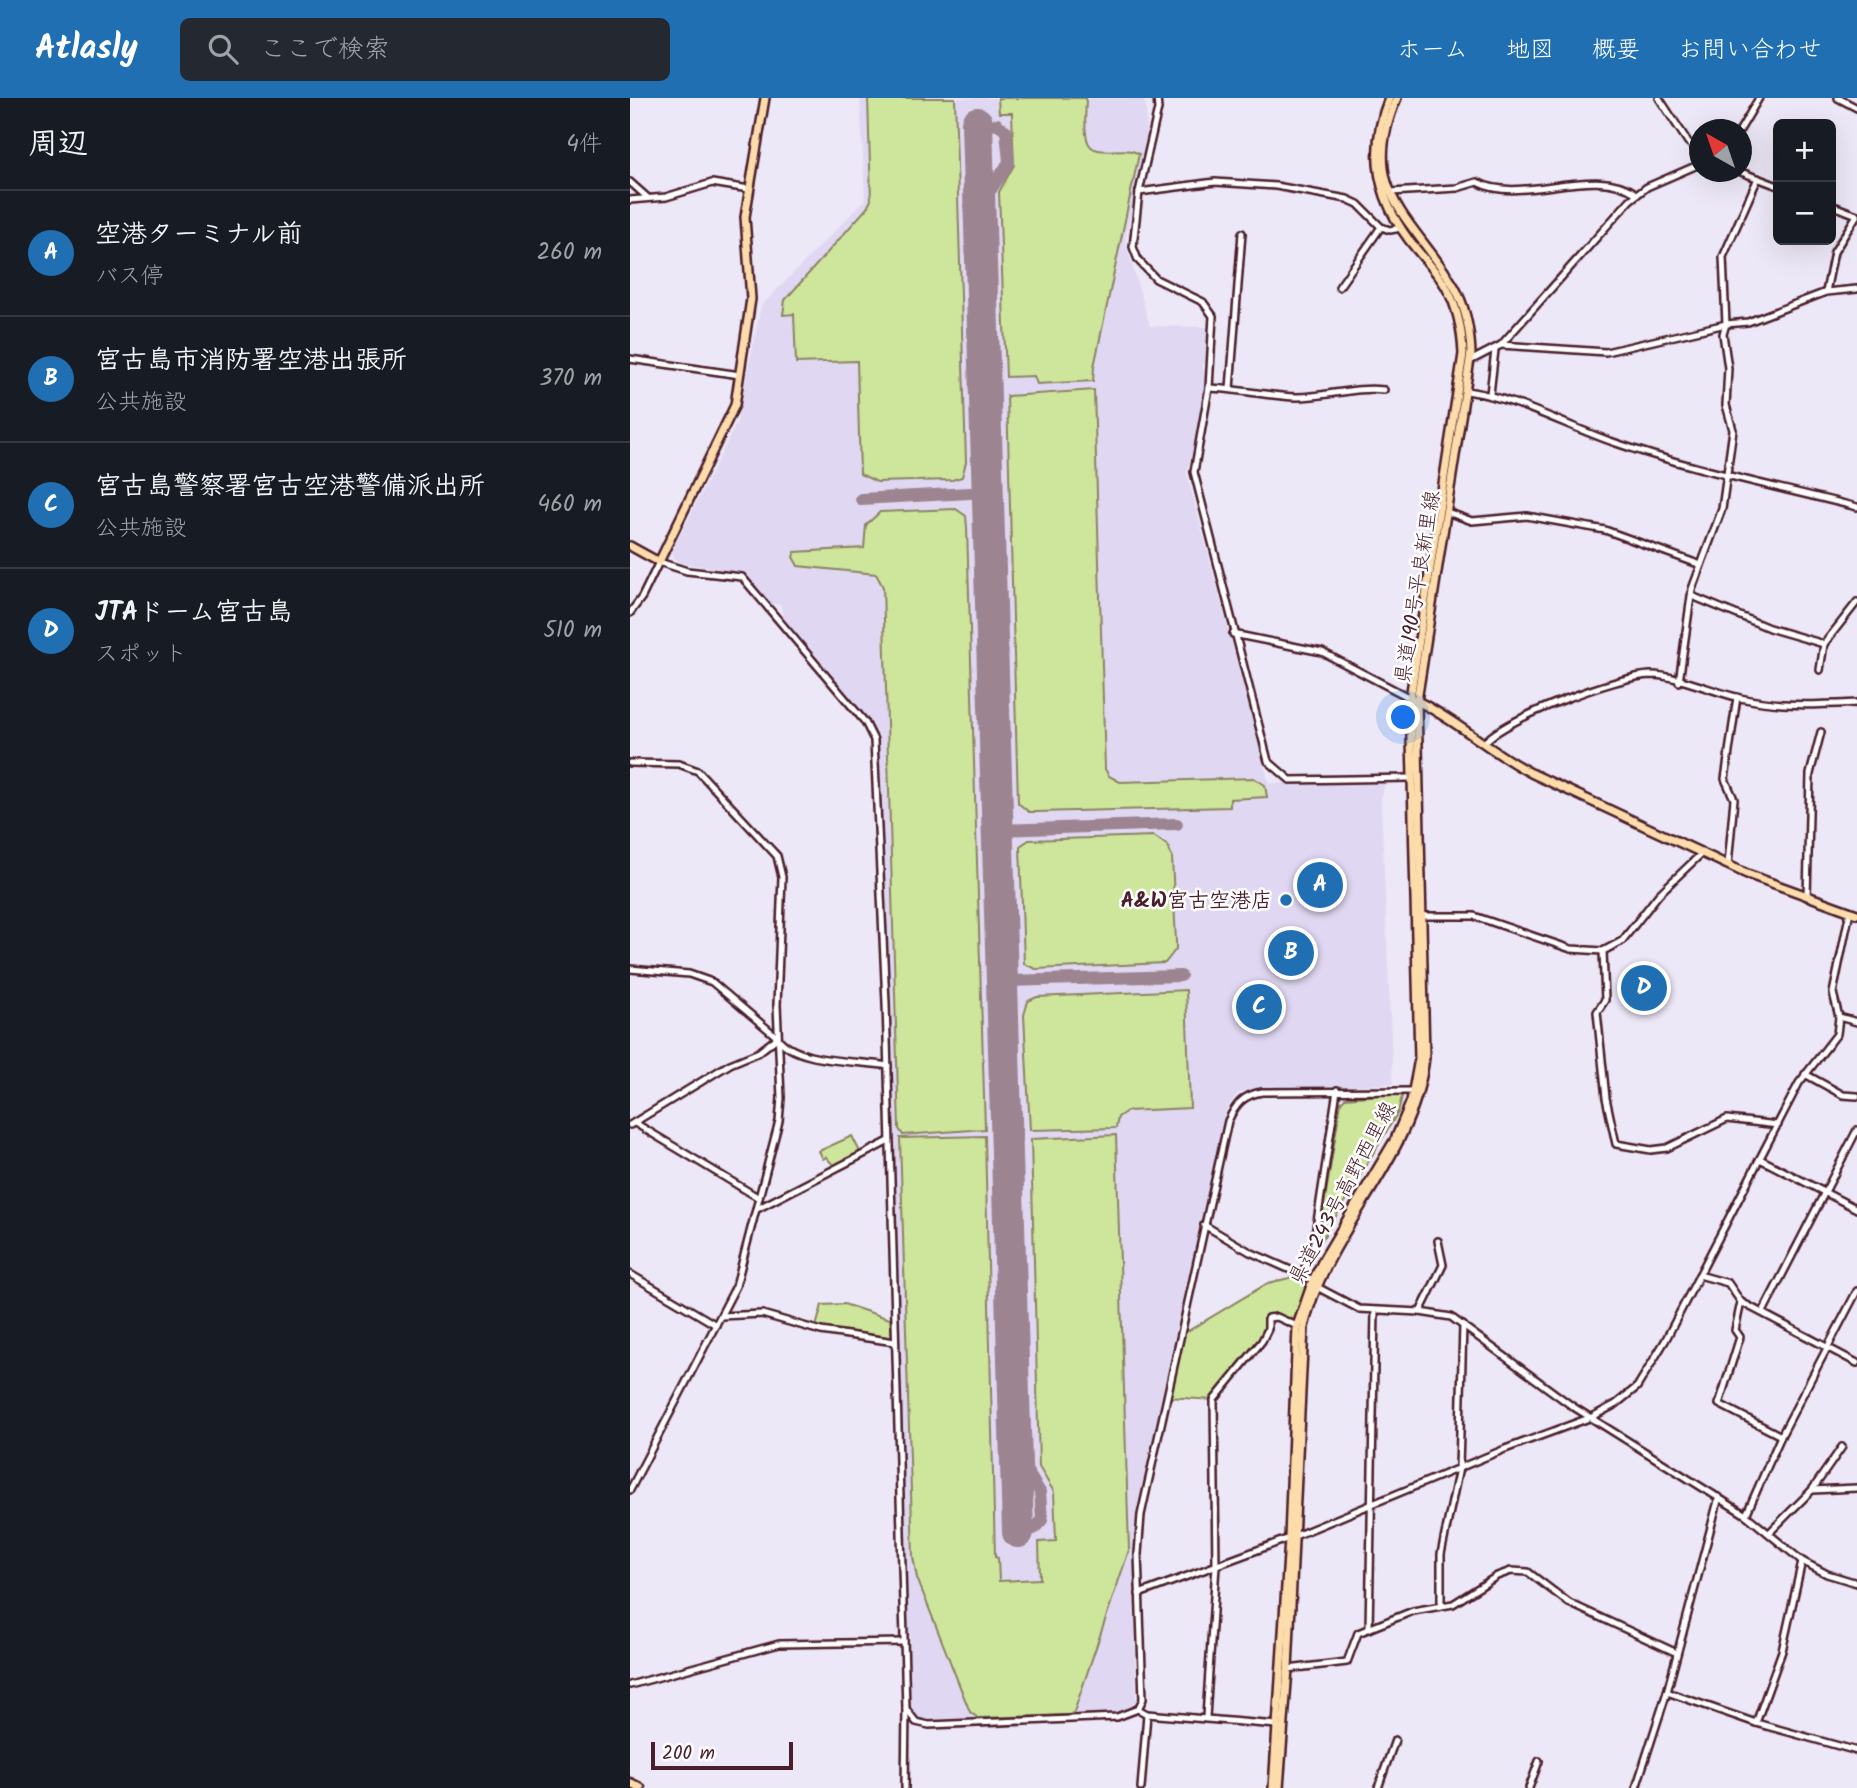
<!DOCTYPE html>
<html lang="ja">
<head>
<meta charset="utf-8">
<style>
  body { margin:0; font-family:Kalam,"Klee One",sans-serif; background:#242831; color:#f1f3f6 }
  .controls { position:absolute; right:21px; top:21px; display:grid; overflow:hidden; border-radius:10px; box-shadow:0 7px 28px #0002 }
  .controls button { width:63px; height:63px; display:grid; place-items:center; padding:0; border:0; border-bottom:2px solid #363941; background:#171b24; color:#f1f3f6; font:35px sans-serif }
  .compass { position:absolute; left:1059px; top:21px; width:63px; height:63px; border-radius:50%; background:#171b24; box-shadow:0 7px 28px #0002; rotate:320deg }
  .scale { position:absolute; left:21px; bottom:18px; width:142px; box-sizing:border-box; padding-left:7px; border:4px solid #4a1f2b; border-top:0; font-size:19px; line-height:24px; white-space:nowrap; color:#4a1f2b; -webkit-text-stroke:5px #fff; paint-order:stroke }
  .you { position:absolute; left:774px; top:620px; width:24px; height:24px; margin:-18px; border:5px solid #fff; border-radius:50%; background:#1a73e8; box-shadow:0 0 0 10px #1a73e833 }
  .badge { display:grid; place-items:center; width:46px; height:46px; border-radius:50%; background:#1f6fb2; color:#fff; font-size:23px; font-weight:700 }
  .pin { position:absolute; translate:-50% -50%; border:4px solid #fff; box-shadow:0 2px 7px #0006 }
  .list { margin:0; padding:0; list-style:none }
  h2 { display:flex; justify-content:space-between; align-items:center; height:91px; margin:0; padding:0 28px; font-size:30px }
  h2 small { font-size:23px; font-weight:400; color:#9ea1a6 }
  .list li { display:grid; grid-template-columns:46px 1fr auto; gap:21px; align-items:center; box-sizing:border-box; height:126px; padding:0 28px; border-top:2px solid #363941 }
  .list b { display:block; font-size:26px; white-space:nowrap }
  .list p { margin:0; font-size:23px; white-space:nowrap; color:#9ea1a6 }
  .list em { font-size:23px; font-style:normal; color:#9ea1a6 }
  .icon { flex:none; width:38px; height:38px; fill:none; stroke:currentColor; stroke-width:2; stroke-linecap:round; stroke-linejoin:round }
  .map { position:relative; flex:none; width:1227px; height:1690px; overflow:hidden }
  header { display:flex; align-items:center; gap:42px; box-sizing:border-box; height:98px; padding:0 35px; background:#1f6fb2; color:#fff }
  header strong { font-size:33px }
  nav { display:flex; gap:38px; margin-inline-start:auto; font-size:24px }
  .search { width:490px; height:63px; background:#242831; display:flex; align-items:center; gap:18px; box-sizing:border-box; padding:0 24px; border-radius:10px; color:#9ea1a6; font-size:26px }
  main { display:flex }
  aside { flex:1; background:#171b24 }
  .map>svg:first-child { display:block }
  .built { fill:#e0d8f2 }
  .green { fill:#cde69c; stroke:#8c8264; stroke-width:2 }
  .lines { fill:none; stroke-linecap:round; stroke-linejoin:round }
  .taxiway { stroke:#9c8491; stroke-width:12 }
  .runway { stroke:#9c8491; stroke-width:32 }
  .minor-casing { stroke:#4a1f2b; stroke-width:10 }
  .major-casing { stroke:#4a1f2b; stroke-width:12 }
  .highway-casing { stroke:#4a1f2b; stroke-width:13 }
  .minor { stroke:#fff; stroke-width:5 }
  .major { stroke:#fddcac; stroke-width:7 }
  .highway { stroke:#fddcac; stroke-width:8 }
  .poi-dot { fill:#1f6fb2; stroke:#fff; stroke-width:2.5 }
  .labels { text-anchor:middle; stroke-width:5; stroke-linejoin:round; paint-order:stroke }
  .street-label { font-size:21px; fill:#4a1f2b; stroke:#fff }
  .poi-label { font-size:21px; font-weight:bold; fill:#4a1f2b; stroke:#fff; text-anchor:end }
</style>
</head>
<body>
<header>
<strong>Atlasly</strong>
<div class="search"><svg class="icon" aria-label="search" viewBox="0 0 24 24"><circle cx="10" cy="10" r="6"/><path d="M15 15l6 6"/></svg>ここで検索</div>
<nav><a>ホーム</a><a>地図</a><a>概要</a><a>お問い合わせ</a></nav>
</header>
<main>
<aside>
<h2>周辺<small>4件</small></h2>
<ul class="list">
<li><span class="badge">A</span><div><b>空港ターミナル前</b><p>バス停</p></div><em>260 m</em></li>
<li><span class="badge">B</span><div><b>宮古島市消防署空港出張所</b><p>公共施設</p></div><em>370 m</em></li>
<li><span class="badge">C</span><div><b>宮古島警察署宮古空港警備派出所</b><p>公共施設</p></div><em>460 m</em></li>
<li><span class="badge">D</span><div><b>JTAドーム宮古島</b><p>スポット</p></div><em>510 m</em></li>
</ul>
</aside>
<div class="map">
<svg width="1227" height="1690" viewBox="0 0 1227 1690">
  <rect width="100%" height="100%" fill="#ede8f7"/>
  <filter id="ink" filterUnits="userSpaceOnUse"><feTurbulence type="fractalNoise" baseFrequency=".0143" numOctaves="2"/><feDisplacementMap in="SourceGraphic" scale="14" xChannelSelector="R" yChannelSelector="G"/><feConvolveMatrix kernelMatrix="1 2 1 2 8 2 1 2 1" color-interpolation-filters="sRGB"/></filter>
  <g filter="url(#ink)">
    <!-- built -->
    <polygon class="built" points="230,0 512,0 516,7 517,42 495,143 520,228 578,229 576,263 572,268 576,273 574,302 557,376 639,685 755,684 751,703 763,986 627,991 608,995 596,1012 536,1278 504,1441 506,1604 494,1616 479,1618 299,1624 291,1622 281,1612 247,637 153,522 151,507 138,505 112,475 51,465 44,460 42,453 107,324 131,208 235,102"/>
    <!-- green -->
    <g class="green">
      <polygon points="238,0 325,0 336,364 332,379 322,382 247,384 230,376 227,263 166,265 164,216 153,217 155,202 237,110 241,102"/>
      <path d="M368,0H456C456,13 453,32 458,44C464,61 496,46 509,56L464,269L463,283L407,286L404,278L376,279L369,94L384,67L382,15H369Z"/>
      <polygon points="464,292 475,671 479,678 490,684 624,680 635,687 637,699 600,701 600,709 407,714 399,714 388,705 377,298"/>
      <polygon points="326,411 336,418 337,430 355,1031 273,1037 269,1031 253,489 246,476 168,468 163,459 165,454 234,450 236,427 250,414"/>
      <polygon points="524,738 538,748 542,759 546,844 546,851 535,865 406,871 394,866 390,748 399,742"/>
      <polygon points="556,892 560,1010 497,1013 488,1019 486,1030 400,1032 394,917 398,903 407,899"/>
      <polygon points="773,995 768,1014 687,1150 711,1004 715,1000"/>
      <polygon points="486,1037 499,1452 444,1614 439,1617 348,1620 340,1614 287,1480 283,1459 270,1040 355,1038 365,1459 368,1460 369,1483 410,1481 409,1444 426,1443 424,1394 409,1369 401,1041"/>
      <polygon points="222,1038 231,1056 204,1068 196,1059 193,1061 189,1053"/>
      <polygon points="672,1177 683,1182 667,1228 647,1219 638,1220 638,1231 584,1302 538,1299 550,1238 638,1185"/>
      <polygon points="214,1206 260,1221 262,1240 186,1229 192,1207"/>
    </g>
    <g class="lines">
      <!-- taxiway -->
      <g class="taxiway">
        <polyline points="347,38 358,27 367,26 376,33 379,64 349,110"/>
        <polyline points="231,401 358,394"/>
        <polyline points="368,732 547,726"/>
        <polyline points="374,883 551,878"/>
        <polyline points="386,1356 410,1394 412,1422 404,1431 394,1431 388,1421"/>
      </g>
      <!-- runway -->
      <polyline class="runway" points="347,25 388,1434"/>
      <!-- minor casing -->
      <g class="minor-casing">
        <g id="minor">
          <polyline points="527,0 528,11 509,94 503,149 508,162 526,181 573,204 583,218 579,290 564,374 638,663 660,682 781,680"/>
          <polyline points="1029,0 1058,44 1070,54"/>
          <polyline points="1208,0 1227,10"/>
          <polyline points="1110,32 1129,0"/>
          <polyline points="1111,74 1148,88"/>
          <polyline points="0,84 18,100"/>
          <polyline points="509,94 585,84 646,88 717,101 728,106 751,129 760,132 771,130"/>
          <path d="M761,94L827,90L847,84C892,108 962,65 1007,96"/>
          <polyline points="0,102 36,99 82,85 119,91"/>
          <polyline points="1201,107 1227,117"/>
          <polyline points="709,189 751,129"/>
          <polyline points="1196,194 1204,154 1227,117"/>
          <polyline points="871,247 976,254 1096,226 1118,224 1196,194 1227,191"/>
          <polyline points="0,261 110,277"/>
          <polyline points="840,263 871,247 1000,102 1017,89 1070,66"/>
          <path d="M579,290C608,291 638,298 667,299C696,299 726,288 754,292"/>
          <polyline points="600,291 612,135"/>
          <path d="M837,293C889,301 934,327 983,344C1063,372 1145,388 1227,409"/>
          <polyline points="860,296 865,252"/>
          <polyline points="817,414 842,423 897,418 975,432 1071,467"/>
          <polyline points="1062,498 1139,530 1194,546"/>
          <polyline points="0,515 12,499 29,464 57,473 112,479 235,624 244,642 256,905 276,1611 275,1690"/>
          <polyline points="603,536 692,554 780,600"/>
          <polyline points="1190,572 1194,546 1227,504"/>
          <polyline points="1049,584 1062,491 1092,411 1103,332 1096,307 1098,270 1093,236 1096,226 1093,159 1128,80"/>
          <path d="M854,645C875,620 988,578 1021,577C1046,577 1084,594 1110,600C1151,609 1185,607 1227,605"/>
          <polyline points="0,665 49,666 68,673 147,758 152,779 147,907 151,1000 149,1023 106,1188 0,1392"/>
          <polyline points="1098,767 1104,701 1095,681 1107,599"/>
          <polyline points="1177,799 1180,676 1191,634"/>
          <polyline points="794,818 844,818 941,851 973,853 992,843 1029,796 1071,756"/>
          <polyline points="973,853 975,902 967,914 976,1000 986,1046 1021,1052 1037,1050 1097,1021 1148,1027"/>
          <path d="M0,871L59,876L82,884L147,939C166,966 226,962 258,968"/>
          <polyline points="1209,919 1227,924"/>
          <polyline points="1175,976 1213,997 1227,998"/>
          <polyline points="5,1025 129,1100"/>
          <polyline points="0,1027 100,966 129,954 147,940"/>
          <polyline points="1130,1061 1227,1111"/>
          <polyline points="127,1111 259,1043"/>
          <polyline points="574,1127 620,1154 683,1182 687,1189 729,1211 790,1214 821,1219 942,1308 1116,1417 1172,1463 1197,1476 1227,1485"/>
          <polyline points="0,1176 86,1227"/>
          <polyline points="672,1177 683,1150 707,992"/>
          <polyline points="1069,1177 1098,1185 1111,1204 1227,1265"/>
          <polyline points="1111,1204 1105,1232 1110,1239 1089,1306 1151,1338"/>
          <polyline points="790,1214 813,1167 808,1143"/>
          <polyline points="1133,1214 1227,1032"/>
          <polyline points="91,1218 132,1216 191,1233 265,1244"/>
          <polyline points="1182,1392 1227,1390"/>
          <polyline points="1116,1417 1151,1338 1227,1193"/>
          <polyline points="1140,1434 1182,1392 1212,1349"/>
          <polyline points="509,1496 665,1438 875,1351 962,1319 986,1306 1007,1289 1035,1243 1169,985 1207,936 1209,919 1203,895 1220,813"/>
          <polyline points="811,1508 811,1456 829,1370 833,1227"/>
          <polyline points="739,1531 745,1213"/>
          <polyline points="658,1571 717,1564 728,1535 783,1513 823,1506 867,1478 881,1473 898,1474 939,1505 1047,1555"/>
          <polyline points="0,1587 149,1546 274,1544"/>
          <polyline points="1037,1594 1126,1625 1227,1653"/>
          <path d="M276,1611L286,1624L299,1627L487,1619L508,1611L513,1601L508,1456L511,1417L598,1023C606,1006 613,997 632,994L783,993"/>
          <polyline points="508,1611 517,1616 647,1627"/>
          <polyline points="576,1619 586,1468 584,1302 632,1243 638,1231 638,1220 647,1219 667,1228"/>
          <polyline points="1126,1625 1152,1553 1172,1463"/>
          <polyline points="511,1690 517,1616"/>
          <polyline points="748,1690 765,1642"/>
          <polyline points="899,1690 909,1663"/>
          <polyline points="1006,1690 1037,1594 1089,1399"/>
        </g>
      </g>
      <!-- major casing -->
      <g class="major-casing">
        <g id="major">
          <polyline points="0,448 29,464 105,307 121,201 115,119 135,0"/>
          <path d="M785,602C827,622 860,654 901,675L1117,776L1227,816"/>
          <path d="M643,1690L659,1441L667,1228L683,1182L694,1160L765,1041L781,1003L789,961L780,600L833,256C832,232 828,210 816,189C806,172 791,158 779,142C746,98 738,52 759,0"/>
          <path d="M649,1690L658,1571L674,1229C697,1130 784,1062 795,959L787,603L841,255C840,232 836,209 824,188C782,119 727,93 767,0"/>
        </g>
      </g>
      <!-- highway casing -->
      <g class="highway-casing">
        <polyline id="highway" points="0,1685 10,1690"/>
      </g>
      <!-- minor -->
      <use href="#minor" class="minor"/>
      <!-- major -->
      <use href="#major" class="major"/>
      <!-- highway -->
      <use href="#highway" class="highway"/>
    </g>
  </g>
  <!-- markers -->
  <circle class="poi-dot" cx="656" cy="802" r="7"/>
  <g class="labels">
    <!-- street labels -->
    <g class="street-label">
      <text transform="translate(787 489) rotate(-81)" y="7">県道190号平良新里線</text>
      <text transform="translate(712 1095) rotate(-62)" y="7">県道243号高野西里線</text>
    </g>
    <!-- poi labels -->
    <g class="poi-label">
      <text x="642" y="809">A&amp;W宮古空港店</text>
    </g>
  </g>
</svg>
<div class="controls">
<button>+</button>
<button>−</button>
</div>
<svg class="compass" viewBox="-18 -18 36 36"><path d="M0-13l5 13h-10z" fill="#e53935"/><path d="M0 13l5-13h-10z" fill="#9ea1a6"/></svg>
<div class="scale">200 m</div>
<div class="you"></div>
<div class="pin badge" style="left:690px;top:787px">A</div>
<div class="pin badge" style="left:661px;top:855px">B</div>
<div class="pin badge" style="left:629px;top:909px">C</div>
<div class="pin badge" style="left:1014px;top:890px">D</div>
</div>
</main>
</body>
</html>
